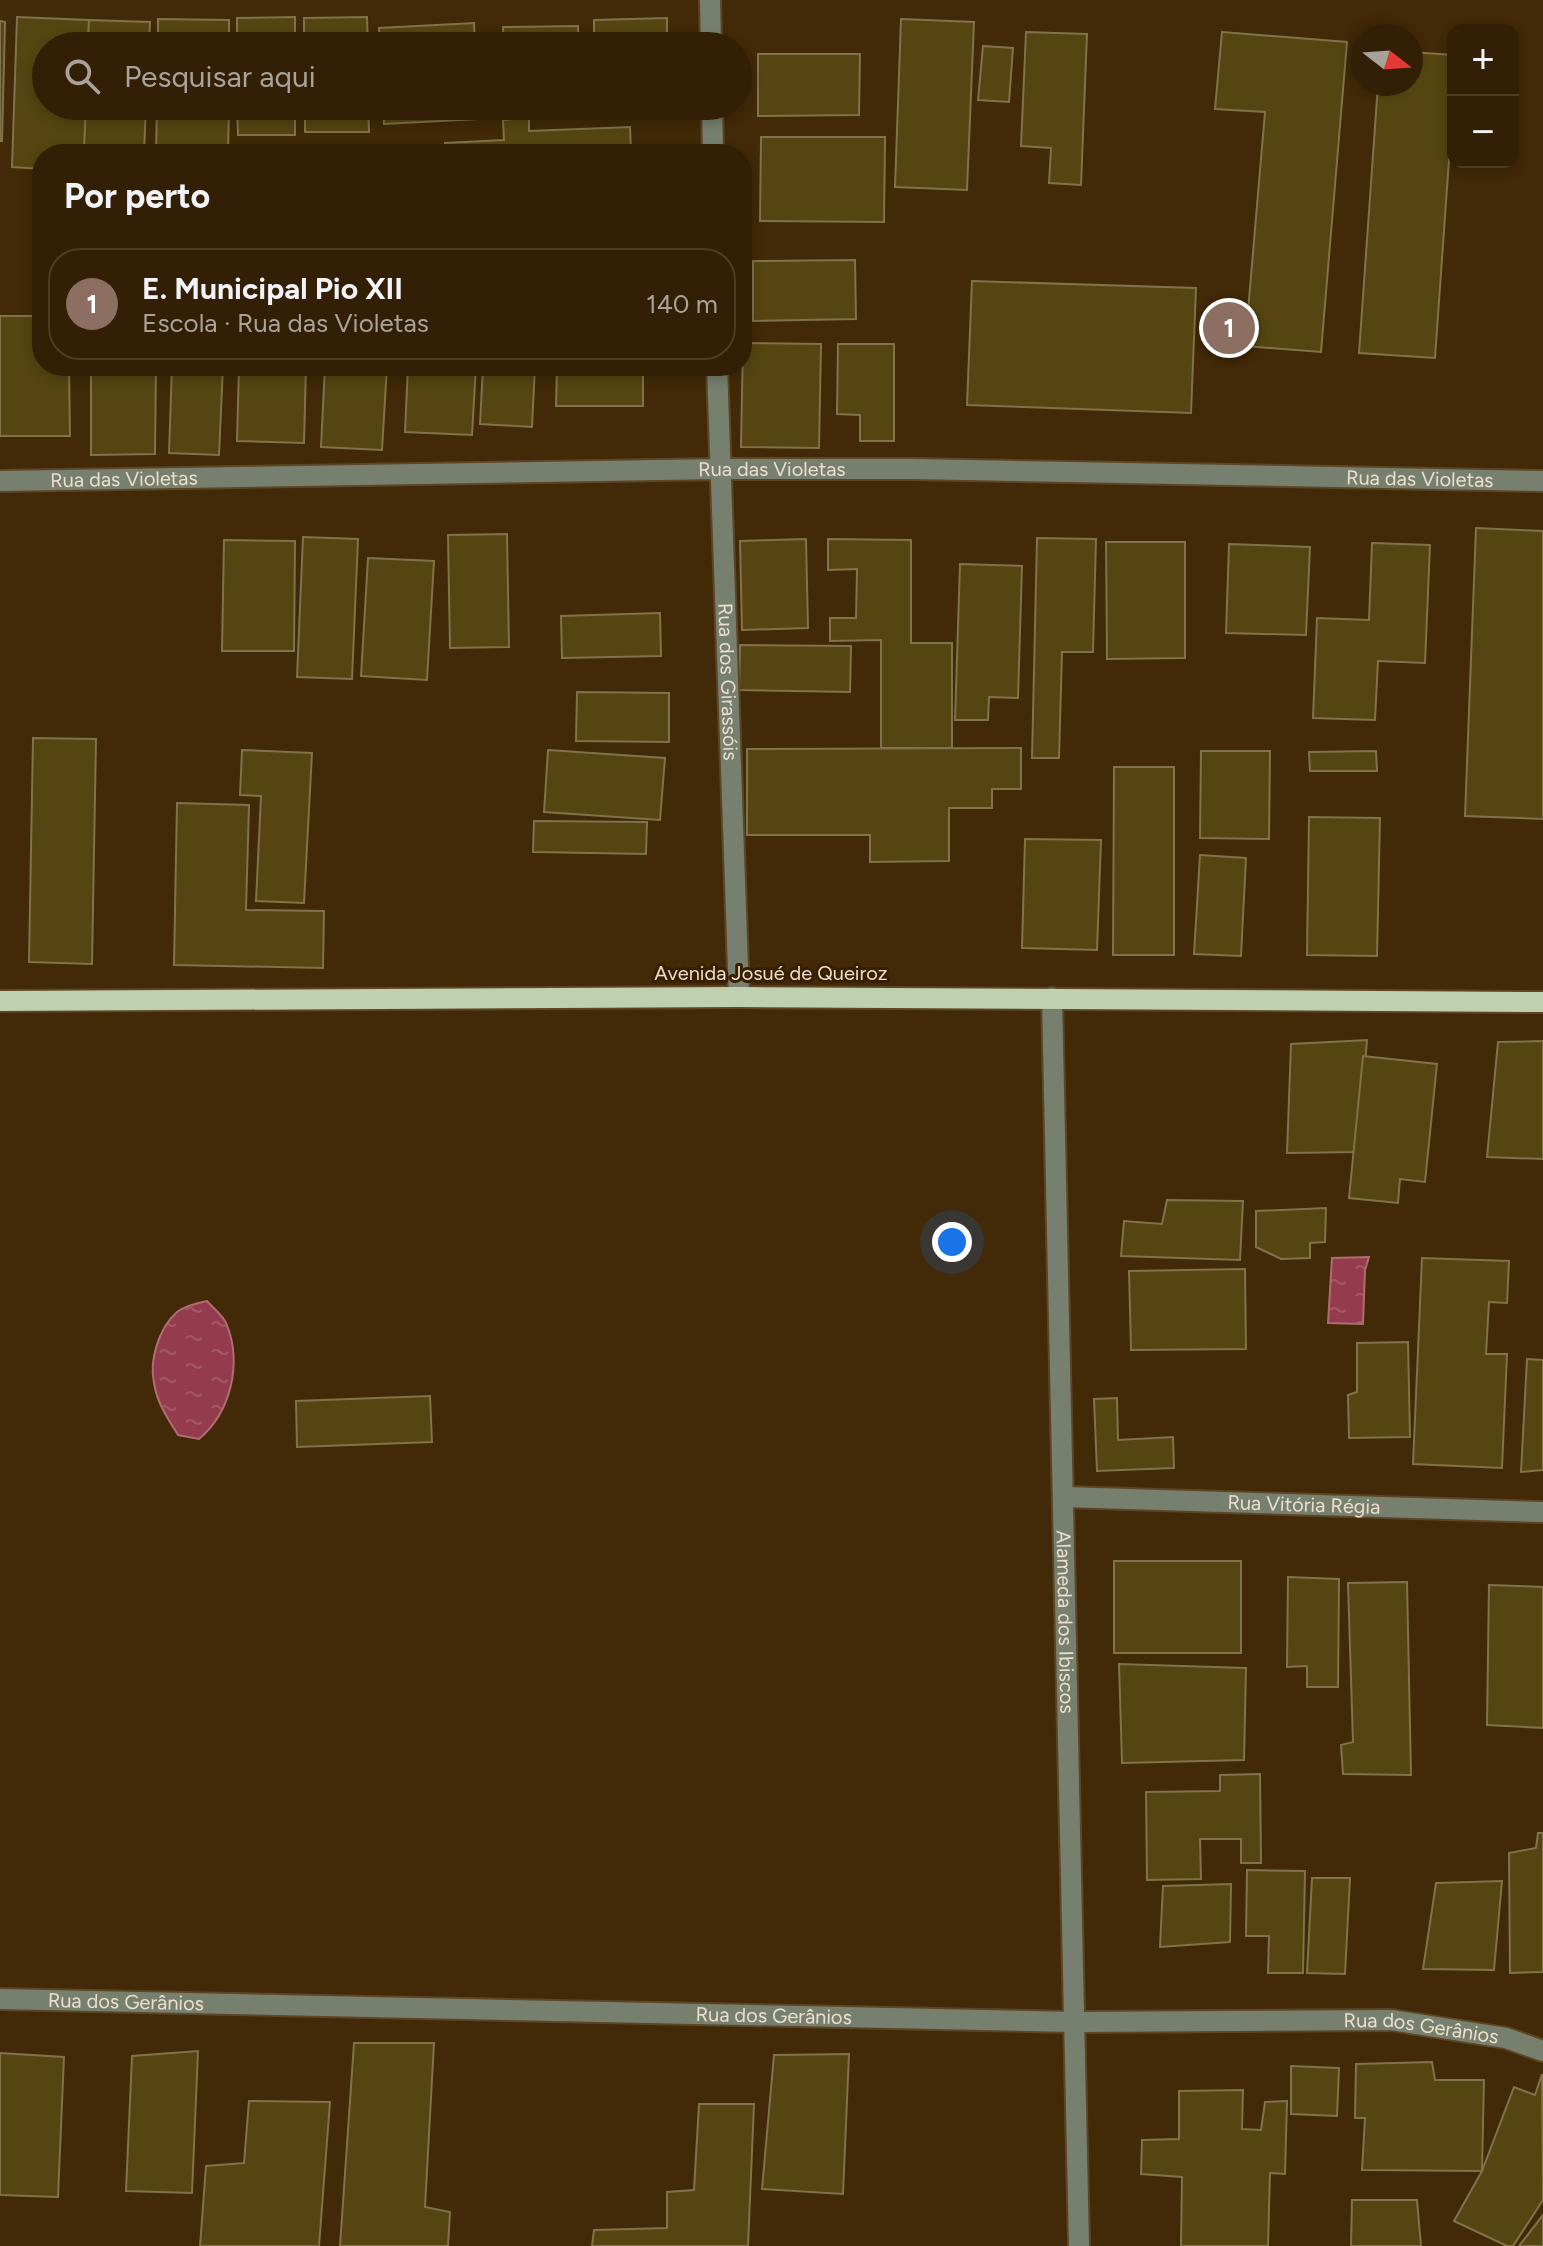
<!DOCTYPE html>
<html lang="pt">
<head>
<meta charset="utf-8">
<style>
  body { margin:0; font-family:Figtree,sans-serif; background:#3a270f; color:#f1f3f6 }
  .controls { position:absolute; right:24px; top:24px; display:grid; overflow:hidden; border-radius:16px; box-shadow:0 4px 12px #0003 }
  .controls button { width:72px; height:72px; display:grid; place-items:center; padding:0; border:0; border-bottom:2px solid #4d3d27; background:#321f05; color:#f1f3f6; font:40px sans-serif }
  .compass { position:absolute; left:1351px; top:24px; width:72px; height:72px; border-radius:50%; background:#321f05; box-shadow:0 4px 12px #0003; rotate:107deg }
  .you { position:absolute; left:952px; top:1242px; width:28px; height:28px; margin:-20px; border:6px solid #fff; border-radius:50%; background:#1a73e8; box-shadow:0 0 0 12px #1a73e833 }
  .badge { display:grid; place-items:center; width:52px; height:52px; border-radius:50%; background:#8bbbb9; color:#fff; font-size:26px; font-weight:700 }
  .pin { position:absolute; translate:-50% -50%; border:4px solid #fff; box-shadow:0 2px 8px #0006 }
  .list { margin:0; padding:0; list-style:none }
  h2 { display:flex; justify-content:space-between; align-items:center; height:104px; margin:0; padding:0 32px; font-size:34px }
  h2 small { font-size:26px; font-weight:400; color:#a8a29a }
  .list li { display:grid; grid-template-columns:52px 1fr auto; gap:24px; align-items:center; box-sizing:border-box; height:112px; margin:0 16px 16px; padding:0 16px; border:2px solid #4d3d27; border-radius:32px }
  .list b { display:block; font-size:30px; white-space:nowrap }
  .list p { margin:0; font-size:26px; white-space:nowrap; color:#a8a29a }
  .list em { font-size:26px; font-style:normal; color:#a8a29a }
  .icon { flex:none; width:44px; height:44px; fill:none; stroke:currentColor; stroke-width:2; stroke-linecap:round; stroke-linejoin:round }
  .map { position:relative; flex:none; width:1543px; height:2246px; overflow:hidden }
  .search { position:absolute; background:#321f05; box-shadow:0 4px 12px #0003; left:32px; top:32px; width:720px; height:88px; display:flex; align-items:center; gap:20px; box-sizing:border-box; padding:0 28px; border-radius:44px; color:#a8a29a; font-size:30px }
  .panel { position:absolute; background:#321f05; box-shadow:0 4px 12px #0003; left:32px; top:144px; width:720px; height:232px; border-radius:32px }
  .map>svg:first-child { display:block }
  .water { fill:url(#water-ripples); stroke:#af6c73; stroke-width:2 }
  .building { fill:#564511; stroke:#80724a; stroke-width:2 }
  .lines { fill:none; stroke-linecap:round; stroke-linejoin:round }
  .minor-casing { stroke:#5d4626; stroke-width:24 }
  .major-casing { stroke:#5d4626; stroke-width:24 }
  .minor { stroke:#77806f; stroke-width:20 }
  .major { stroke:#bed0ae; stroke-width:20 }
  .labels { text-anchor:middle; stroke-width:6; stroke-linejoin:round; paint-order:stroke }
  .street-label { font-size:20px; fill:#edddcb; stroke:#371f00 }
</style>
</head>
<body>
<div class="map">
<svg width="1543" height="2246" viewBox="0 0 1543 2246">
  <defs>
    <pattern id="water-ripples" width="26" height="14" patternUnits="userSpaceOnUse" patternTransform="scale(2)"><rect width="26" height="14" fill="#943c4d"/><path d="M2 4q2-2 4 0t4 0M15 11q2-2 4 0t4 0" fill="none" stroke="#a35865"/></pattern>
  </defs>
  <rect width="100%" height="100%" fill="#422907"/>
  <!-- water -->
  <g class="water">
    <polygon points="1369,1257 1365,1270 1363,1324 1328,1323 1332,1258"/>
    <path d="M207,1301C213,1308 224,1316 227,1325C242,1364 231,1412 199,1439L178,1435C168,1419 157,1403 154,1383C149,1360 159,1328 177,1312C185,1306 197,1303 207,1301Z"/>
  </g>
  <!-- building -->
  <g class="building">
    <polygon points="17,17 89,20 88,46 46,46 46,106 86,106 84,154 42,154 42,169 12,167"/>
    <polygon points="295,17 295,46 237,46 237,18"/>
    <polygon points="367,17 368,46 304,46 304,18"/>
    <polygon points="667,18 667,46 594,46 594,20"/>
    <polygon points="158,19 229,20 229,46 158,46"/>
    <polygon points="901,19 974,22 967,190 895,187"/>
    <polygon points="89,20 150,22 149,46 88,46"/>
    <polygon points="0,21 5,22 2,141 0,141"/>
    <polygon points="474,23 475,46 380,46 379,28"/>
    <polygon points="578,26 578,46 504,46 503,27"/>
    <polygon points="1026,32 1087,34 1081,185 1049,183 1051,148 1021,146"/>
    <polygon points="1222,32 1347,42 1321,352 1245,346 1265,112 1215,109"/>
    <polygon points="983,46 1013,48 1009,102 978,100"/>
    <polygon points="1411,52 1453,55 1453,103 1435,358 1359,353 1378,84 1411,84"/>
    <polygon points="758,54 860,54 859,115 758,116"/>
    <polygon points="86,106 146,106 144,152 84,150"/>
    <polygon points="157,106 229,106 228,154 156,153"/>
    <polygon points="237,106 295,106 295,135 238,135"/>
    <polygon points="305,106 368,106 369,132 305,132"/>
    <polygon points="383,106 478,106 479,119 384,124"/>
    <polygon points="595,106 668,106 668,110 595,112"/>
    <polygon points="529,118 529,131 630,127 631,154 446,154 445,143 504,140 503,120"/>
    <polygon points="761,137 885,137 884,222 760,221"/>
    <polygon points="855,260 856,319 753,321 753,261"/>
    <polygon points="972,281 1196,288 1191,413 967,405"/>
    <polygon points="0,316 42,316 42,366 69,366 70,436 0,436"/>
    <polygon points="743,343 821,344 819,448 741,447"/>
    <polygon points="838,344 894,344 894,441 860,441 860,415 837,414"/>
    <polygon points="91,366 156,366 155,454 91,455"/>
    <polygon points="172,366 223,366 219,455 169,453"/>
    <polygon points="239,366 306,366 304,443 237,441"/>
    <polygon points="325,366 387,366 382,450 321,447"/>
    <polygon points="408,366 476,366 472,435 405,432"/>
    <polygon points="483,366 535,366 532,427 480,424"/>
    <polygon points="557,366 643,366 643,406 556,406"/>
    <polygon points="1476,528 1543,531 1543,819 1465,816"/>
    <polygon points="507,534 509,647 450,648 448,535"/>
    <polygon points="303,537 358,539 352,679 297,677"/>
    <polygon points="1037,538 1096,539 1093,652 1062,652 1059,758 1032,758"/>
    <polygon points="806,539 808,628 742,630 740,541"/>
    <polygon points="828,539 911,540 911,643 952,643 952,748 881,748 881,640 830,641 830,618 856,618 857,569 828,570"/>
    <polygon points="224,540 295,541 294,651 222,651"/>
    <polygon points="1106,542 1185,542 1185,658 1107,659"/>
    <polygon points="1372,543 1430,545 1425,663 1378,661 1375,720 1313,718 1317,618 1369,620"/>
    <polygon points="1229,544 1310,547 1306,635 1226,633"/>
    <polygon points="368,558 434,561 427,680 361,676"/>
    <polygon points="960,564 1022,566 1018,698 989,697 988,720 955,720"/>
    <polygon points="660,613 661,656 562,658 561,616"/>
    <polygon points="740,645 851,646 850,692 739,690"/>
    <polygon points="577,692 669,693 669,742 576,741"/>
    <polygon points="33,738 96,739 92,964 29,962"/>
    <polygon points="1021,748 1021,789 992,789 992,808 949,808 949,861 870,862 870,835 747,835 747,749"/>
    <polygon points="242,750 312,753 304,903 256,901 261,796 240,795"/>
    <polygon points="548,750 665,758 660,820 544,812"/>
    <polygon points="1201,751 1270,751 1269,839 1200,838"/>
    <polygon points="1376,751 1377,771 1310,771 1309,752"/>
    <polygon points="1114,767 1174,767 1174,955 1113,955"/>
    <polygon points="177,803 249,805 246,910 324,911 323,968 174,965"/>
    <polygon points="1309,817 1380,818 1377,956 1307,955"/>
    <polygon points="534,821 647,822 646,854 533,852"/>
    <polygon points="1025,839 1101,840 1097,950 1022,948"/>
    <polygon points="1200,855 1246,858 1241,956 1194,954"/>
    <polygon points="1367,1040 1358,1152 1287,1153 1291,1044"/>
    <polygon points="1543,1041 1543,1159 1487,1157 1498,1042"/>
    <polygon points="1363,1056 1437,1064 1425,1182 1400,1179 1398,1203 1349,1198"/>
    <polygon points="1167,1200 1243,1201 1240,1260 1121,1256 1124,1221 1162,1224"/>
    <polygon points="1326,1208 1325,1242 1310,1243 1310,1258 1281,1259 1256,1247 1256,1211"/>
    <polygon points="1422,1258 1509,1261 1507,1303 1489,1302 1486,1354 1507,1354 1502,1468 1413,1464"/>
    <polygon points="1245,1269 1246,1349 1131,1350 1129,1271"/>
    <polygon points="1408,1342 1410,1437 1349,1438 1348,1395 1357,1392 1357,1343"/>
    <polygon points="1527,1359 1543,1360 1543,1470 1521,1472"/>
    <polygon points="430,1396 432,1442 297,1447 296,1401"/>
    <polygon points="1117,1398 1118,1440 1173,1437 1174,1468 1097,1471 1094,1399"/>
    <rect x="1114" y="1561" width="127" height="92"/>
    <polygon points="1288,1577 1339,1579 1338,1687 1307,1687 1307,1666 1287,1667"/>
    <polygon points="1407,1582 1411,1775 1343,1774 1341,1745 1353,1742 1348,1583"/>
    <polygon points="1489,1585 1543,1587 1543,1728 1487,1725"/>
    <polygon points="1119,1664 1246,1668 1244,1760 1122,1763"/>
    <polygon points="1260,1774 1261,1863 1241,1863 1241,1839 1200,1839 1201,1879 1147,1880 1146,1792 1220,1791 1220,1775"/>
    <polygon points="1538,1833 1543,1833 1543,1972 1510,1973 1509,1853 1536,1848"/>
    <polygon points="1247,1870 1305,1871 1303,1973 1268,1973 1269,1936 1246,1936"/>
    <polygon points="1312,1878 1350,1878 1345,1974 1307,1973"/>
    <polygon points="1502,1881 1494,1970 1423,1969 1436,1883"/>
    <polygon points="1231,1884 1230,1942 1160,1947 1163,1886"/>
    <polygon points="354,2043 434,2043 425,2207 450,2212 448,2246 340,2246"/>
    <polygon points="198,2051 192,2193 126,2191 132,2056"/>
    <polygon points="0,2053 64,2057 58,2197 0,2195"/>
    <polygon points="849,2054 843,2194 762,2189 774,2055"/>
    <polygon points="1432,2062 1435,2080 1484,2080 1482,2171 1362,2170 1365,2118 1355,2118 1356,2064"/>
    <polygon points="1291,2066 1339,2068 1337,2116 1291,2114"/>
    <polygon points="1542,2074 1543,2200 1513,2246 1507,2246 1454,2221 1482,2171 1514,2087 1535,2095"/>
    <polygon points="1243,2090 1242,2129 1261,2130 1265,2102 1287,2101 1285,2174 1270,2173 1268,2246 1181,2246 1182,2177 1141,2174 1142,2140 1179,2139 1179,2091"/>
    <polygon points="249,2101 330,2102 319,2246 200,2246 206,2166 244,2163"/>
    <polygon points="699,2104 754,2104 748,2246 592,2246 594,2230 667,2228 667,2192 694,2190"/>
    <polygon points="1352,2200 1417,2200 1421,2246 1351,2246"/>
    <polygon points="1543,2215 1543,2246 1519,2246"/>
  </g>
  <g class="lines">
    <!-- minor casing -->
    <g class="minor-casing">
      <g id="minor">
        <polyline points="710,0 711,46"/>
        <polyline points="712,106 713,154"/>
        <path id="s1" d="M717,366L739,997"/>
        <path id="s2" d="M0,481L719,469H913L1543,481"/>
        <path id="s3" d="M1052,998L1079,2246"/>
        <path id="s4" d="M1064,1497L1543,1512"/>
        <path id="s5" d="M0,1999L1073,2022L1391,2020L1506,2038L1543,2051"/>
      </g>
    </g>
    <!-- major casing -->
    <g class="major-casing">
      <polyline id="major" points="0,1001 739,997 1543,1002"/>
    </g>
    <!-- minor -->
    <use href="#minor" class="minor"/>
    <!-- major -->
    <use href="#major" class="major"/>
  </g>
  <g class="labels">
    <!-- street labels -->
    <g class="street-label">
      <text dy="7" stroke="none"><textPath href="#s2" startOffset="772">Rua das Violetas</textPath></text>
      <text dy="7" stroke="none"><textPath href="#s2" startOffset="124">Rua das Violetas</textPath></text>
      <text dy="7" stroke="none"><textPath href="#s2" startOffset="1420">Rua das Violetas</textPath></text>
      <text dy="7" stroke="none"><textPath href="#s1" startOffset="316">Rua dos Girassóis</textPath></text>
      <text x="771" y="980">Avenida Josué de Queiroz</text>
      <text dy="7" stroke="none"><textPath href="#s4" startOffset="240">Rua Vitória Régia</textPath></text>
      <text dy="7" stroke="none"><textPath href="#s3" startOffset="624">Alameda dos Ibiscos</textPath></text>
      <text dy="7" stroke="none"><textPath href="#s5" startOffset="126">Rua dos Gerânios</textPath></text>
      <text dy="7" stroke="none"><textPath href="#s5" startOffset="774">Rua dos Gerânios</textPath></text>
      <text dy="7" stroke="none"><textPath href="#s5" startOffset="1422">Rua dos Gerânios</textPath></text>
    </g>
  </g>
</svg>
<div class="controls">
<button>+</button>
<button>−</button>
</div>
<svg class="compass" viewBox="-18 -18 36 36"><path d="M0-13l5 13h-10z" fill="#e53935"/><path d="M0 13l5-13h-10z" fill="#a8a29a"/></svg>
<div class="you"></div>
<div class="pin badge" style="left:1229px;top:328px;background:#8d6e63">1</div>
<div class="search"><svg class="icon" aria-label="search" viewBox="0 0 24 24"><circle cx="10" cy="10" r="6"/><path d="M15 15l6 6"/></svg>Pesquisar aqui</div>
<section class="panel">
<h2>Por perto<small></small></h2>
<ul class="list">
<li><span class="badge" style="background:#8d6e63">1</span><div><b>E. Municipal Pio XII</b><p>Escola · Rua das Violetas</p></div><em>140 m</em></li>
</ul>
</section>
</div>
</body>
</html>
